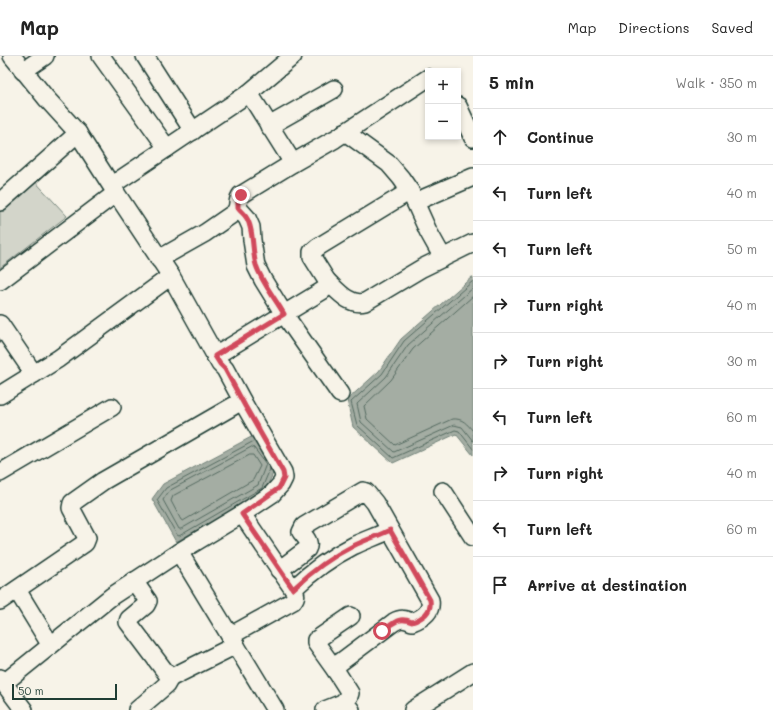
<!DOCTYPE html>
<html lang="en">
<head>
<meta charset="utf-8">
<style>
  body { margin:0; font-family:Mali,sans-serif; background:#f2f2f2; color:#222 }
  .controls { position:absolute; right:12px; top:12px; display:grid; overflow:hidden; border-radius:0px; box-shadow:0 2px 6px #0003 }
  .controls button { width:36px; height:36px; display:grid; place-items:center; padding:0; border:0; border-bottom:1px solid #e0e0e0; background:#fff; color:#222; font:20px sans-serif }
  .scale { position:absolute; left:12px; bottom:10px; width:105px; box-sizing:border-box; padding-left:4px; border:2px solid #1f3d34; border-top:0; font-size:11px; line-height:14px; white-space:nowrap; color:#1f3d34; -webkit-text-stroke:3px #f7f3e8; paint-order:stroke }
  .stop { position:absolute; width:12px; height:12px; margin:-9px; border:3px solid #d1495b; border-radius:50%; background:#fff }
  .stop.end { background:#d1495b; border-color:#fff; box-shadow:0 1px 4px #0008 }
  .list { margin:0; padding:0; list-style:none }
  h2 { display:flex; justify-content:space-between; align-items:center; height:52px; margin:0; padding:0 16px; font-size:17px }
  h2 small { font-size:13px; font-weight:400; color:#767676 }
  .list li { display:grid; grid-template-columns:26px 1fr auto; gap:12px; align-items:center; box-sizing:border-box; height:56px; padding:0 16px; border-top:1px solid #e0e0e0 }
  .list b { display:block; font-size:15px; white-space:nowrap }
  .list em { font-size:13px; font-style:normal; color:#767676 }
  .icon { flex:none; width:22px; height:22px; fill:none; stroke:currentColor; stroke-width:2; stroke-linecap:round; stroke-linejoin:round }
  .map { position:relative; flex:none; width:473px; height:654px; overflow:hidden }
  header { display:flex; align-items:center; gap:24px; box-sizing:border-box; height:56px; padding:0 20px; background:#fff; border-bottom:1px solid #e0e0e0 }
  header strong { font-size:19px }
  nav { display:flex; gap:22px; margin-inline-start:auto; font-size:14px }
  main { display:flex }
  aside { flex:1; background:#fff }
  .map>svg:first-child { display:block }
  .green { fill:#d3d5ca; stroke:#79897f }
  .water { fill:#a4ada3; stroke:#6f8077 }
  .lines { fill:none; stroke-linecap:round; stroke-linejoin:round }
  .shore { stroke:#546a60; stroke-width:1 }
  .street-casing { stroke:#1f3d34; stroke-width:20 }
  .street { stroke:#f7f3e8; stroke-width:17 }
  .route { stroke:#d1495b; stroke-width:5 }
</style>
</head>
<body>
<header>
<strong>Map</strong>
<nav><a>Map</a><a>Directions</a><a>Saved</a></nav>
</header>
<main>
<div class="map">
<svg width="473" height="654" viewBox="0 0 473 654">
  <rect width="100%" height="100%" fill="#f7f3e8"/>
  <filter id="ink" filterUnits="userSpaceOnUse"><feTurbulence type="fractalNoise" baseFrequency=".025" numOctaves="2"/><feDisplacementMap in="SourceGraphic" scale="8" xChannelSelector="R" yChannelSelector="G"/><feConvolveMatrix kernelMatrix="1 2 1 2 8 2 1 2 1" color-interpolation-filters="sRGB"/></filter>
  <g filter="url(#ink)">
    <!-- green -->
    <polygon class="green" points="31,121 67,160 0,212 0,152"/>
    <!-- water -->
    <g class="water">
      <polygon points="472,221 473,221 473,399 456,378 393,407 353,371 347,344 379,315 401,283"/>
      <polygon points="255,379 275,413 265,435 176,486 152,443 163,428"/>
    </g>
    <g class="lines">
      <!-- shore -->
      <g class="shore">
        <polyline points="473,225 404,285 382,318 351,346 357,369 393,402 455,374 459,375 473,393"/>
        <polyline points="473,232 408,289 386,321 357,348 361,366 394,396 454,369 462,371 473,385"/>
        <path d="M473,240L413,293L391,324L364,350L367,363L395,389L452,363C463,362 467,368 473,375"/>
        <polyline points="254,385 166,432 157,444 177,479 179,480 262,432 270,413"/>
        <polygon points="252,391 254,392 266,408 258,429 181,473 179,473 163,444 169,435"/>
        <polygon points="250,399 253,399 260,410 253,424 183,465 181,464 171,445 173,440"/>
      </g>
      <!-- street casing -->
      <g class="street-casing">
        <g id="street">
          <polyline points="12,0 46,42 77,76 116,137"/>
          <polyline points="101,0 167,92"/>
          <polyline points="145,0 193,75"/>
          <polyline points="293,0 249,37 293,107 335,83 428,22"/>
          <polyline points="23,15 45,0"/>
          <polyline points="458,50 473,82"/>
          <polyline points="269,70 334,33"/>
          <polyline points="345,76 389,108 401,122 410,135 428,175 443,202"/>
          <polyline points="112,129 249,37"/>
          <polyline points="0,146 78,77"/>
          <polyline points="415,146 473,121"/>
          <polyline points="238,152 247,162 251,171 252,184 256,210 263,224 284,258 340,338"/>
          <path d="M159,203L205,177L234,157C240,152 236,145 241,139L293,107"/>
          <polyline points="0,225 116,137 171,220 220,308 225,313 245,350 283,416 284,422 281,428 272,438 242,458 179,496"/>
          <path d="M327,225C338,235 349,250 365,246L422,212L473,187"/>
          <polyline points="0,268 34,318"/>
          <polyline points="215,300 322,235 328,230 327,225 312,201 312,196 318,191 410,135"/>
          <polyline points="0,339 58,303 171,220"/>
          <polyline points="0,417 112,351"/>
          <polyline points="443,435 473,481"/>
          <path d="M279,514L307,493C311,486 305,481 301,476L304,470L363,435L366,436L375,447L430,544C432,556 423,562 412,566C405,563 401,562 394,566L338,608L336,615L350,637L349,640L345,644V647L351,654"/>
          <polyline points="134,525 148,545 146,549 129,563 128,566 170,622 166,629 137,654"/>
          <path d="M293,533C311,516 331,501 353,490C365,484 378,480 390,474"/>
          <polyline points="17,534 50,588"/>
          <polyline points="0,545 85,487 87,482 71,452 72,447 103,425 242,345"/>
          <path d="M230,580L293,545C297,540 296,538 293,533L242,458"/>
          <polyline points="336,615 316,587 316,584 351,560"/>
          <polyline points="0,622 24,654"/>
          <polyline points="170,622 236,589"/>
          <polyline points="4,627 112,540 179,496 275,654"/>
          <polyline points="325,654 345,646"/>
          <polyline points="413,654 473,616"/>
        </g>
      </g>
      <!-- street -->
      <use href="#street" class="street"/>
    </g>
  </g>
  <g class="lines" filter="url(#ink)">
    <!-- route -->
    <path class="route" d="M241,139L238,146V152C240,155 244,158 246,161C254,172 252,196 256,209C262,227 275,242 284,258L215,300L220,308L225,313L245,350L283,416L284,422L279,432L242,458L293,533C311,516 331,501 353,490C365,484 378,480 390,474L430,544C432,556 423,562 412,566C398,560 394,567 382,575"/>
  </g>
</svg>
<div class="controls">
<button>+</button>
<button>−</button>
</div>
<div class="scale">50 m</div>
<div class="stop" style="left:382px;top:575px"></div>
<div class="stop end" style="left:241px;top:139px"></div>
</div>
<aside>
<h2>5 min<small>Walk · 350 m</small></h2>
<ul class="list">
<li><svg class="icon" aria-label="ahead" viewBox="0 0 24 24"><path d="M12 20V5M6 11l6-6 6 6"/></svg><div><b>Continue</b></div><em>30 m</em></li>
<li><svg class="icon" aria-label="left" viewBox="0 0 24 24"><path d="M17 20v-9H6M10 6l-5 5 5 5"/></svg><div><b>Turn left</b></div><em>40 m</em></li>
<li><svg class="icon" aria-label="left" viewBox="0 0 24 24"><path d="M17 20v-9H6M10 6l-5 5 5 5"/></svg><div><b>Turn left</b></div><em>50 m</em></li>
<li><svg class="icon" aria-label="right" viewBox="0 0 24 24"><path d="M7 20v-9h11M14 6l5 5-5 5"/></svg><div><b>Turn right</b></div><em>40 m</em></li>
<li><svg class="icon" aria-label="right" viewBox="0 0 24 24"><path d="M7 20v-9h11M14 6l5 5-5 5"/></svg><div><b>Turn right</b></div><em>30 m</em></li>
<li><svg class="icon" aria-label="left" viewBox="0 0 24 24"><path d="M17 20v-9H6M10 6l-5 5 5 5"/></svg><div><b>Turn left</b></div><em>60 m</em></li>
<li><svg class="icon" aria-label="right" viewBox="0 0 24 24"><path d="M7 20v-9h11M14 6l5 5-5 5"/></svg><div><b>Turn right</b></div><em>40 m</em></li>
<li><svg class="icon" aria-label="left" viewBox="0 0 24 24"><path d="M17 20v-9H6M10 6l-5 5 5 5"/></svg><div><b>Turn left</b></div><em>60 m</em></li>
<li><svg class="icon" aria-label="arrive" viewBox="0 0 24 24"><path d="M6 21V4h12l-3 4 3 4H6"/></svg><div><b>Arrive at destination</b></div></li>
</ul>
</aside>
</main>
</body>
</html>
